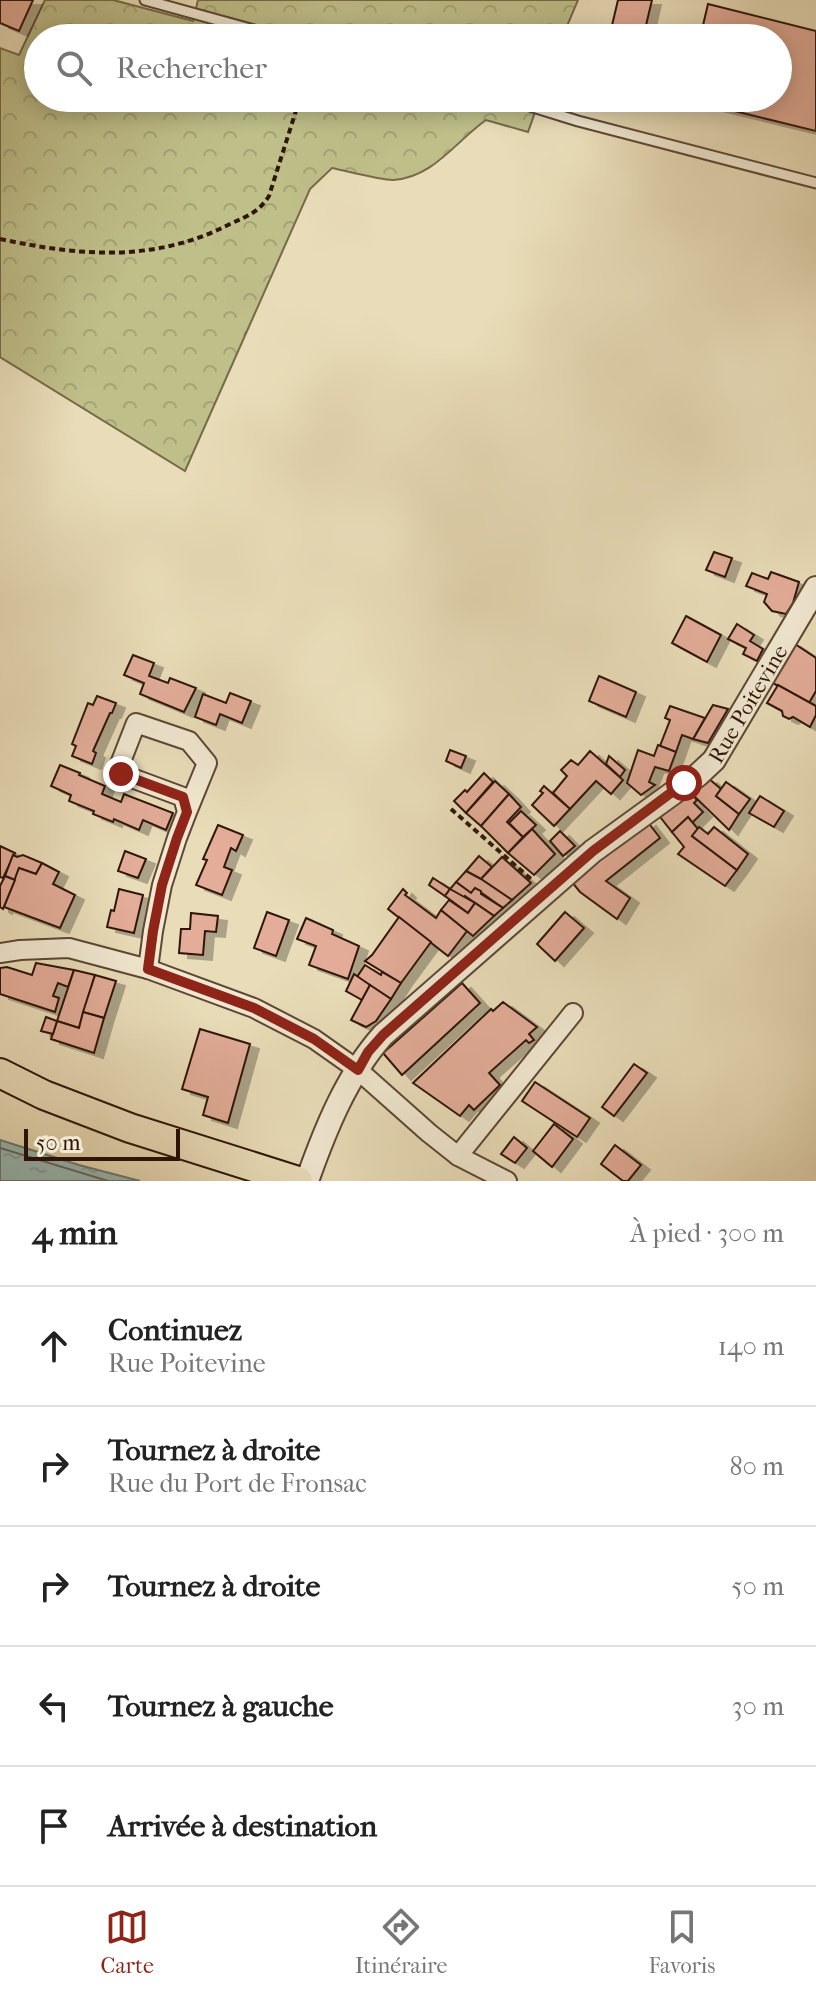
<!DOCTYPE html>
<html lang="fr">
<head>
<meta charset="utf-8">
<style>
  body { margin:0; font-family:"IM FELL French Canon",serif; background:#f6f6f6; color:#222 }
  .scale { position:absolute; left:24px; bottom:20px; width:156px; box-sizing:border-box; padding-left:8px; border:4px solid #2f1508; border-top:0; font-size:22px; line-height:28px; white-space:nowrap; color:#2f1508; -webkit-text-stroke:6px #f1e9d2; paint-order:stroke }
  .stop { position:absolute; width:24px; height:24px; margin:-18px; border:6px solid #8f2418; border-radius:50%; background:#fff }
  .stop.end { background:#8f2418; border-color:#fff; box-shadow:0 2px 8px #0008 }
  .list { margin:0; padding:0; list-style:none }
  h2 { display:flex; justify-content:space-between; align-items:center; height:104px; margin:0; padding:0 32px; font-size:34px }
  h2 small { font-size:26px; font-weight:400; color:#767676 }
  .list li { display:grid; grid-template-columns:52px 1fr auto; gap:24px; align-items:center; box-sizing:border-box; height:120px; padding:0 32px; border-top:2px solid #e0e0e0 }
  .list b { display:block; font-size:30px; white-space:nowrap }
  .list p { margin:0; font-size:26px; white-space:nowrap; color:#767676 }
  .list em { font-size:26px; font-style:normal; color:#767676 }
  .icon { flex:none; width:44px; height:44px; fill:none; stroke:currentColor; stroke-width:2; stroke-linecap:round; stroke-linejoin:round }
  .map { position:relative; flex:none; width:816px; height:1181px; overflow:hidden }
  .search { position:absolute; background:#fff; box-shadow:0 4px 20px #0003; left:24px; right:24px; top:24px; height:88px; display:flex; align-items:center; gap:20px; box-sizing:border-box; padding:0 28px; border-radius:44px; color:#767676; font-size:30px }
  .sheet { height:704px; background:#fff }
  nav { display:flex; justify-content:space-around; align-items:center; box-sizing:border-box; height:112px; border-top:2px solid #e0e0e0; background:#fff; font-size:22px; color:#767676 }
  nav a { display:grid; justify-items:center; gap:4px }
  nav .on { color:#8f2418 }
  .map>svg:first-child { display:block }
  .forest { fill:url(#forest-crowns); stroke:#776a49; stroke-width:2 }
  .water { fill:url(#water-ripples); stroke:#6f7871; stroke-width:2 }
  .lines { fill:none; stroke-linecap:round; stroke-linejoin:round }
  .shore { stroke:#646860; stroke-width:2 }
  .building { fill:#e3ad99; stroke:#2f1508; stroke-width:2; filter:url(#shadow) }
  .service-casing { stroke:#5e4734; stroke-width:13 }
  .minor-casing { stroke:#5e4734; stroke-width:22 }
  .tertiary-casing { stroke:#5e4734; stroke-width:26 }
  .primary-casing { stroke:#2f1508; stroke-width:32 }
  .path { stroke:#2f1508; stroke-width:4; stroke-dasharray:6 4; stroke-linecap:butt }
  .service { stroke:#f1e9d2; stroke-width:9 }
  .minor { stroke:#f1e9d2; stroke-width:18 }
  .tertiary { stroke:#f1e9d2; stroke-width:22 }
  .primary { stroke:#e9ddb9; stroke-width:28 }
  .route { stroke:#8f2418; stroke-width:10 }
  .labels { text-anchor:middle; stroke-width:6; stroke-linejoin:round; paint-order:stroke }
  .street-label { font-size:22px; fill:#2f1508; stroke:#f1e9d2 }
</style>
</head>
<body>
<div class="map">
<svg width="816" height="1181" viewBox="0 0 816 1181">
  <defs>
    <pattern id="forest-crowns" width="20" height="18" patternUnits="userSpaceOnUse" patternTransform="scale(2)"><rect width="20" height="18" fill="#bfbf8a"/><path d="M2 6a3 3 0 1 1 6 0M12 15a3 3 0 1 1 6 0" fill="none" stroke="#a4a376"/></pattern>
    <pattern id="water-ripples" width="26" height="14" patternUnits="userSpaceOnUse" patternTransform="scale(2)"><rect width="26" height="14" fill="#99bab7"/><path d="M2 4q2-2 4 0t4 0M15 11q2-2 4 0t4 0" fill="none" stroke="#849f9c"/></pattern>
    <filter id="shadow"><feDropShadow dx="9" dy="5" stdDeviation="0" flood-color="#0004"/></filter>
  </defs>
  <rect width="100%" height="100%" fill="#e9ddb9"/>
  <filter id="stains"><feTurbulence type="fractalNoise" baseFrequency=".0025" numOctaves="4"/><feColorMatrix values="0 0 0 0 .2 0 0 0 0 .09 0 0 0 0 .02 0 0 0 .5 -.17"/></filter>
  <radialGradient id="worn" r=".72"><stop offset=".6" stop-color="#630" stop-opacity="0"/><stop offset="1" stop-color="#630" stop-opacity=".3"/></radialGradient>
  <!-- forest -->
  <path class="forest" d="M45,0H113L193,21L198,0H578L562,38H38V98H540L528,132L486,120C456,141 433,178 393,180C380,180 347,171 332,168L310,189L185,471L0,357V48L19,55Z"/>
  <!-- water -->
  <polygon class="water" points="0,1140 79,1165 140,1181 0,1181"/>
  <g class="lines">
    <!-- shore -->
    <polyline class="shore" points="0,1148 108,1181"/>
  </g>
  <!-- building -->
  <g class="building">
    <polygon points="0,0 33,0 19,31 0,23"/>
    <polygon points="618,0 652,0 643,38 609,38"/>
    <polygon points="708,4 816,31 816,131 685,99 778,98 778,38 700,38"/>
    <polygon points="714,552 732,558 725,577 706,570"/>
    <polygon points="771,572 799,582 793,603 786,614 772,611 764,602 767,594 746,586 752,573 768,579"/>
    <polygon points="686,616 721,635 707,662 672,643"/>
    <polygon points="737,624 754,635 750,641 763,649 757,661 743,654 746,648 728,639"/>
    <polygon points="792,642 816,658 816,691 809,703 771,682"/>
    <polygon points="133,655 154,663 149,676 168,683 170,678 196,688 184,712 140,694 144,683 124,675"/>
    <polygon points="599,676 636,692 626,717 589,701"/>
    <polygon points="778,685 816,706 816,715 810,727 793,717 789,719 783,716 782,711 767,703"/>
    <polygon points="230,693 251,701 242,723 220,714 216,725 195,717 203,694 226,703"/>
    <polygon points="97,696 116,703 112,713 110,713 93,751 96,753 92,764 72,756 76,746 72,744 88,703 93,705"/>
    <polygon points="713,705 728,709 708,743 693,739"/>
    <polygon points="670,706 705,718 693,739 682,735 676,752 660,746 670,720 665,718"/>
    <polygon points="658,745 676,752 669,771 655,767 649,782 655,785 641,795 627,783 638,750 654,756"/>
    <polygon points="450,750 466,756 461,768 446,761"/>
    <polygon points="590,751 623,780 611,794 596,781 570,809 553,793 567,776 561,770 571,760 578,765"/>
    <polygon points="609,756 625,770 620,777 606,764"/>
    <polygon points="60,765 80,773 79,775 105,786 102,794 121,802 124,794 173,813 166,830 143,820 139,830 114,819 113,822 93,814 94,811 69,801 71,795 51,786"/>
    <polygon points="484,773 493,782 466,813 454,801 465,790 467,792"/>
    <polygon points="708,778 721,789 716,796 739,814 729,830 692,794"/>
    <polygon points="495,781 509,794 481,826 466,813"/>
    <polygon points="726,782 750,799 739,814 716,796"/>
    <polygon points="544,786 570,809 554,826 532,805 543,793 540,791"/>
    <polygon points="689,791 697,800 694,803 703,812 692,823 688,817 672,832 657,813"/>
    <polygon points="509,794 521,807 507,822 523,837 508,853 481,826"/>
    <polygon points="760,796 784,811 774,827 749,813"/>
    <polygon points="521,811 536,825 523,837 509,823"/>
    <polygon points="688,817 698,829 692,836 737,870 725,886 678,854 684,847 672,832"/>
    <polygon points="647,821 660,838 606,881 630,898 617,919 580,892 571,881"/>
    <polygon points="218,825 243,835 236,851 231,848 224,867 232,870 222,895 196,885 207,860 203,859"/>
    <polygon points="699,827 708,834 714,827 748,854 737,870 692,836"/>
    <polygon points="532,829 555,854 534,875 508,853"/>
    <polygon points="560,831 575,846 563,856 550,841"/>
    <polygon points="0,846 15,853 3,878 0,877"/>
    <polygon points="125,851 146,859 138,878 118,871"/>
    <polygon points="13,855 17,857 23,855 42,863 36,874 19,868 15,880 5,876"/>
    <polygon points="479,856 492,867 481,879 466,871"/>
    <polygon points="502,857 531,883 512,900 481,879"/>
    <polygon points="42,863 59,872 53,884 75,895 60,928 4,907 19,868 36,874"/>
    <polygon points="466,871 481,879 512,900 503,908 475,888 471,893 456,882"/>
    <polygon points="5,876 15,880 3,909 0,907 0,886"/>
    <polygon points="433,878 450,889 445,896 429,885"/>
    <polygon points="456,882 471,893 475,888 481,891 481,894 503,908 494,916 465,896 464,898 450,889"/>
    <polygon points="119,889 143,895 134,933 107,927 111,910 114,911"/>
    <polygon points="403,889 407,893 405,895 436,918 441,910 467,931 448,956 388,909"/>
    <polygon points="450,889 475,903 468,913 445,896"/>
    <polygon points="449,900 468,913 475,903 494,916 473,936 441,910"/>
    <polygon points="267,912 289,920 276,956 254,948"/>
    <polygon points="565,912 584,928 555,961 537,944"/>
    <polygon points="191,913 218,916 216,932 205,931 203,955 179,953 181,929 190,929"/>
    <polygon points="399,917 431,942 401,983 365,961 372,955"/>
    <polygon points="306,918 333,930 332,934 359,946 348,979 309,965 316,946 297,939"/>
    <polygon points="36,963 74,970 68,987 58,983 53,996 59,998 55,1012 0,994 0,968 7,967 32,975"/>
    <polygon points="365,965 381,975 382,972 401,983 391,999 357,977"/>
    <polygon points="74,970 95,975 79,1028 57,1021"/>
    <polygon points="354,974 370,985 362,1000 346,991"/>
    <polygon points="95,975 116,981 104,1018 83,1012"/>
    <polygon points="462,983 480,1003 402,1075 383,1053"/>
    <polygon points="370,985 391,999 376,1021 366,1027 351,1020"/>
    <polygon points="503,1002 537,1027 529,1034 534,1040 529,1043 526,1040 489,1073 500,1085 474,1110 469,1105 460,1116 413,1083 491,1009 493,1011"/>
    <polygon points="83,1012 104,1018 94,1053 51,1039 57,1021 79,1028"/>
    <polygon points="46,1017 57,1021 53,1034 41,1031"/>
    <polygon points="200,1029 250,1044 228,1123 203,1115 208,1097 182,1089"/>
    <polygon points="634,1064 647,1073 614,1116 602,1107"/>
    <polygon points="535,1082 590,1118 577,1137 522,1101"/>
    <polygon points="554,1124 573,1139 552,1167 533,1151"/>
    <polygon points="514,1137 527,1148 515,1163 501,1154"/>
    <polygon points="615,1145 641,1165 628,1181 623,1181 601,1164"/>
  </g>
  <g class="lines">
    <!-- service casing -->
    <g class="service-casing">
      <g id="service">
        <polyline points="145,0 283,38"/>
        <polyline points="504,98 578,121 816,183"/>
      </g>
    </g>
    <!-- minor casing -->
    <g class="minor-casing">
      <g id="minor">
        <polyline points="0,953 20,950 69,948 148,969 254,1008 314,1039 358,1070 429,1133 458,1156 507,1181"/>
        <polyline points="148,969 153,931 162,885 177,838 187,812 183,797 121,774 120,764 136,723 189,741 207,763 187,812"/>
        <polyline points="458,1156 573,1013"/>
      </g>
    </g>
    <!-- tertiary casing -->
    <g class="tertiary-casing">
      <g id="tertiary">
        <path id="s1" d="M307,1181C325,1130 347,1075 383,1035L593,851L698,775L714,760L816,588"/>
      </g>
    </g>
    <!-- primary casing -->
    <g class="primary-casing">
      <polyline id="primary" points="0,1073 44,1095 130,1128 298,1181"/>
    </g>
    <!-- path -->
    <g class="path">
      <path d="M0,239C80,256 154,263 230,224C247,216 258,213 269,196L300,98"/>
      <polyline points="451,809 532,880"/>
    </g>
    <!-- service -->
    <use href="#service" class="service"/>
    <!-- minor -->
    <use href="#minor" class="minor"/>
    <!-- tertiary -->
    <use href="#tertiary" class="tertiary"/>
    <!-- primary -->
    <use href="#primary" class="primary"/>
  </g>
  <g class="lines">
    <!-- route -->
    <polyline class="route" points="121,774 183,797 187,812 177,838 162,885 153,931 148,969 254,1008 314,1039 358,1070 368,1052 383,1035 593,851 684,783"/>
  </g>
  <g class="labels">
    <!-- street labels -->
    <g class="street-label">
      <text dy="8" stroke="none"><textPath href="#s1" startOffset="662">Rue Poitevine</textPath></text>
    </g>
  </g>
  <rect width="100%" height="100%" filter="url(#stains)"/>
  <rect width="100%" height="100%" fill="url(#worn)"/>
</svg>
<div class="scale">50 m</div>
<div class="stop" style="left:684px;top:783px"></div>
<div class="stop end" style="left:121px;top:774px"></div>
<div class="search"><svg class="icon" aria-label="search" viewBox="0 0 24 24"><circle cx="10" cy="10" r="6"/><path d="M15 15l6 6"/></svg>Rechercher</div>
</div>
<section class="sheet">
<h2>4 min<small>À pied · 300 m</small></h2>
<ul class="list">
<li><svg class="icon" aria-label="ahead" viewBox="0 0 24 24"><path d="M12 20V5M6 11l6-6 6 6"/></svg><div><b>Continuez</b><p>Rue Poitevine</p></div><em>140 m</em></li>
<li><svg class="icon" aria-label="right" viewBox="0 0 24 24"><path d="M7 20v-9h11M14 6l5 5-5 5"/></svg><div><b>Tournez à droite</b><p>Rue du Port de Fronsac</p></div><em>80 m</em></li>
<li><svg class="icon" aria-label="right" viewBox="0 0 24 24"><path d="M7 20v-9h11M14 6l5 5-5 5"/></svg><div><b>Tournez à droite</b></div><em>50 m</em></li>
<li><svg class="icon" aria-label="left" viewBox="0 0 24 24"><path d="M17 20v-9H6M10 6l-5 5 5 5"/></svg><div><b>Tournez à gauche</b></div><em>30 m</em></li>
<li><svg class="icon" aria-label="arrive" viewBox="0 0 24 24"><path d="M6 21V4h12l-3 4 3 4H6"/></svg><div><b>Arrivée à destination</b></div></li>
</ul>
</section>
<nav>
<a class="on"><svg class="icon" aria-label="map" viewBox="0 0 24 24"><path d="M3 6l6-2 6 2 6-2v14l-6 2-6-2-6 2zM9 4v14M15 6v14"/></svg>Carte</a>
<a><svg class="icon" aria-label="directions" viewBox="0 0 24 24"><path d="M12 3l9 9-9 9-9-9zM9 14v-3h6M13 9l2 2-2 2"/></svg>Itinéraire</a>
<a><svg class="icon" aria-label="saved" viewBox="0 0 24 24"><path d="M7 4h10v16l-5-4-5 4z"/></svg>Favoris</a>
</nav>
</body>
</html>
